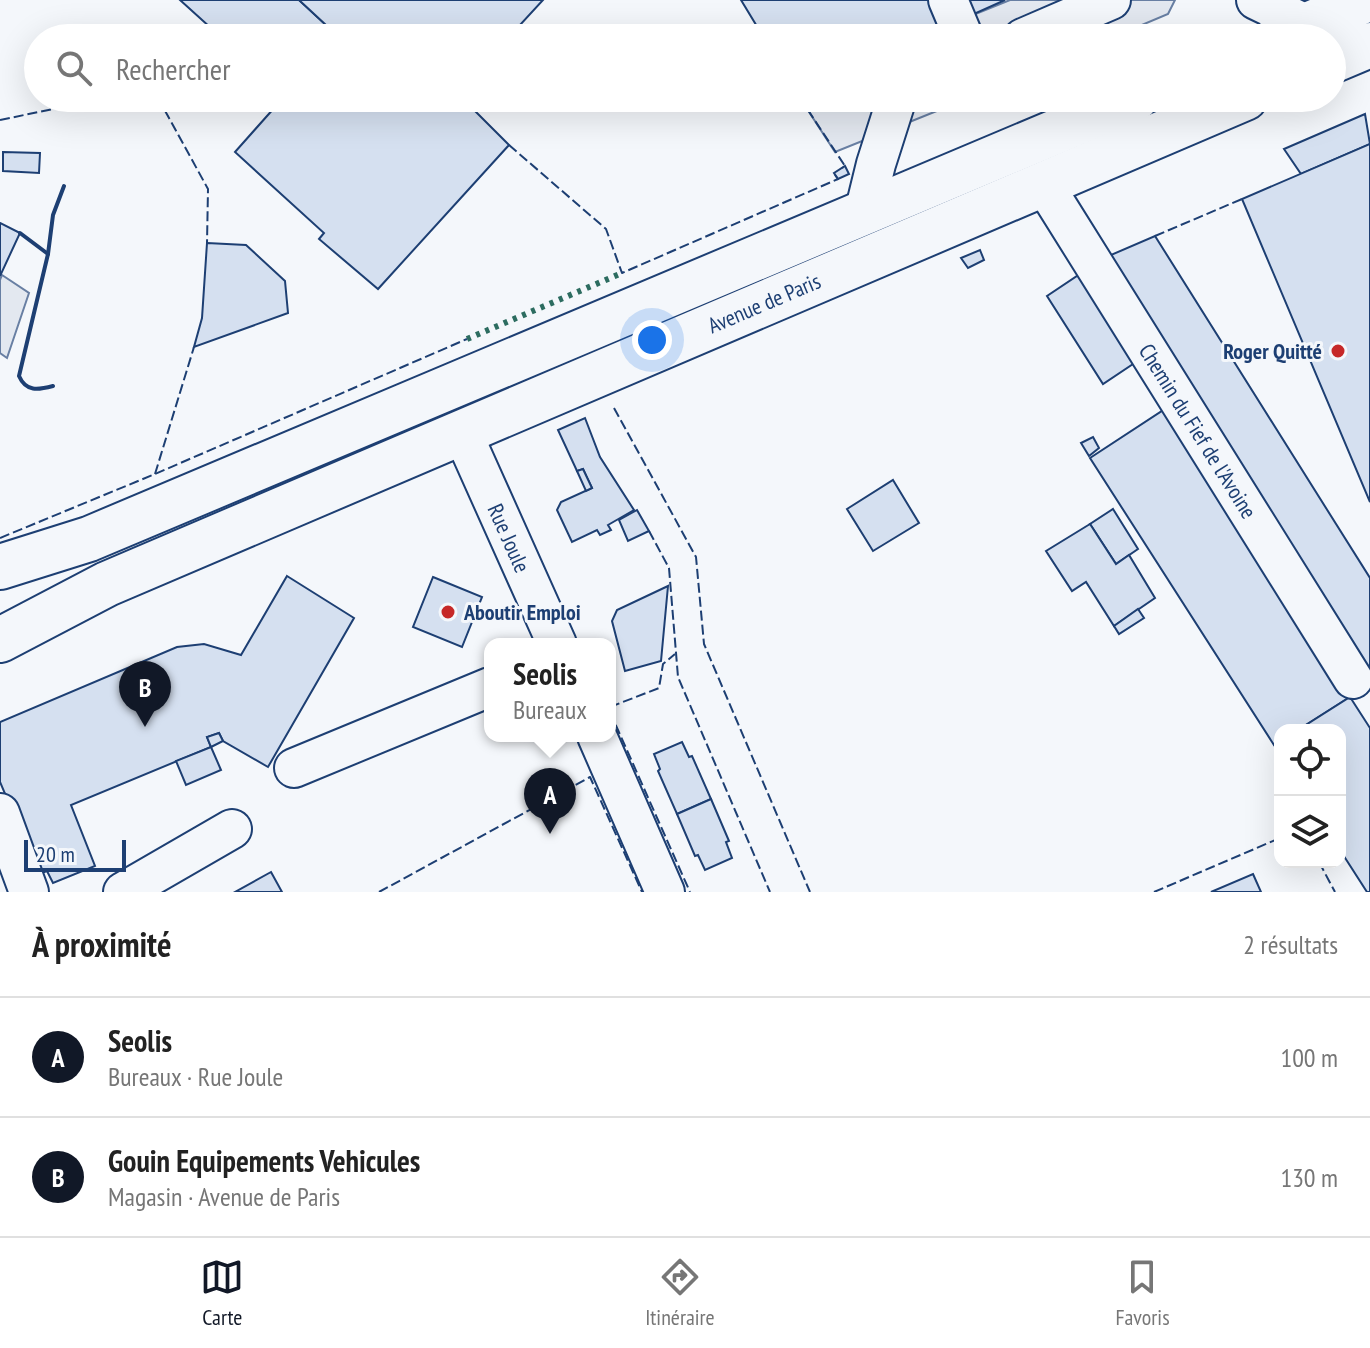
<!DOCTYPE html>
<html lang="fr">
<head>
<meta charset="utf-8">
<style>
  body { margin:0; font-family:"PT Sans Narrow",sans-serif; background:#f6f6f6; color:#222 }
  .controls { position:absolute; right:24px; bottom:24px; display:grid; overflow:hidden; border-radius:16px; box-shadow:0 8px 32px #0002 }
  .controls button { width:72px; height:72px; display:grid; place-items:center; padding:0; border:0; border-bottom:2px solid #e0e0e0; background:#fff; color:#222; font:40px sans-serif }
  .scale { position:absolute; left:24px; bottom:20px; width:102px; box-sizing:border-box; padding-left:8px; border:4px solid #1d3f73; border-top:0; font-size:22px; line-height:28px; white-space:nowrap; color:#1d3f73; -webkit-text-stroke:6px #f4f7fb; paint-order:stroke }
  .you { position:absolute; left:652px; top:340px; width:28px; height:28px; margin:-20px; border:6px solid #fff; border-radius:50%; background:#1a73e8; box-shadow:0 0 0 12px #1a73e833 }
  .badge { display:grid; place-items:center; width:52px; height:52px; border-radius:50%; background:#111827; color:#fff; font-size:26px; font-weight:700 }
  .pin { position:absolute; translate:-50% -66px; filter:drop-shadow(0 2px 4px #0008) }
  .pin::after { content:''; position:absolute; top:42px; width:28px; height:24px; background:inherit; clip-path:polygon(0 0,100% 0,50% 100%) }
  .popup { position:absolute; left:484px; top:638px; width:132px; height:104px; box-sizing:border-box; display:grid; place-content:center; border-radius:16px; background:#fff; filter:drop-shadow(0 2px 6px #0005); font-size:26px; white-space:nowrap; color:#767676 }
  .popup b { font-size:30px; color:#222 }
  .popup::after { content:''; position:absolute; left:50%; top:100%; margin-left:-16px; border:16px solid transparent; border-top-color:#fff }
  .list { margin:0; padding:0; list-style:none }
  h2 { display:flex; justify-content:space-between; align-items:center; height:104px; margin:0; padding:0 32px; font-size:34px }
  h2 small { font-size:26px; font-weight:400; color:#767676 }
  .list li { display:grid; grid-template-columns:52px 1fr auto; gap:24px; align-items:center; box-sizing:border-box; height:120px; padding:0 32px; border-top:2px solid #e0e0e0 }
  .list b { display:block; font-size:30px; white-space:nowrap }
  .list p { margin:0; font-size:26px; white-space:nowrap; color:#767676 }
  .list em { font-size:26px; font-style:normal; color:#767676 }
  .icon { flex:none; width:44px; height:44px; fill:none; stroke:currentColor; stroke-width:2; stroke-linecap:round; stroke-linejoin:round }
  .map { position:relative; flex:none; width:1370px; height:892px; overflow:hidden }
  .search { position:absolute; background:#fff; box-shadow:0 8px 32px #0002; left:24px; right:24px; top:24px; height:88px; display:flex; align-items:center; gap:20px; box-sizing:border-box; padding:0 28px; border-radius:44px; color:#767676; font-size:30px }
  .sheet { height:344px; background:#fff }
  nav { display:flex; justify-content:space-around; align-items:center; box-sizing:border-box; height:112px; border-top:2px solid #e0e0e0; background:#fff; font-size:22px; color:#767676 }
  nav a { display:grid; justify-items:center; gap:4px }
  nav .on { color:#111827 }
  .map>svg:first-child { display:block }
  .parking { fill:#e3e8f0; stroke:#687fa3; stroke-width:2 }
  .building { fill:#d5e0f0; stroke:#1d3f73; stroke-width:2 }
  .lines { fill:none; stroke-linecap:round; stroke-linejoin:round }
  .minor-casing { stroke:#1d3f73; stroke-width:42 }
  .major-casing { stroke:#1d3f73; stroke-width:48 }
  .minor { stroke:#f4f7fb; stroke-width:38 }
  .major { stroke:#f4f7fb; stroke-width:44 }
  .hedge { stroke:#2c6c60; stroke-width:6; stroke-dasharray:4 6; stroke-linecap:butt }
  .fence { stroke:#1d3f73; stroke-width:2; stroke-dasharray:10 4; stroke-linecap:butt }
  .wall { stroke:#1d3f73; stroke-width:4 }
  .poi-dot { fill:#c62828; stroke:#f4f7fb; stroke-width:3 }
  .labels { text-anchor:middle; stroke-width:6; stroke-linejoin:round; paint-order:stroke }
  .street-label { font-size:22px; fill:#1d3f73; stroke:#f4f7fb }
  .poi-label { font-size:22px; font-weight:bold; fill:#1d3f73; stroke:#f4f7fb; text-anchor:end }
</style>
</head>
<body>
<div class="map">
<svg width="1370" height="892" viewBox="0 0 1370 892">
  <rect width="100%" height="100%" fill="#f4f7fb"/>
  <!-- parking -->
  <g class="parking">
    <polygon points="1010,0 1175,0 1168,14 1111,38 916,38"/>
    <polygon points="800,98 969,98 835,152"/>
    <polygon points="2,275 29,293 7,358 0,353 0,280"/>
  </g>
  <!-- building -->
  <g class="building">
    <polygon points="180,0 299,0 340,38 222,38"/>
    <polygon points="299,0 543,0 508,38 340,38"/>
    <polygon points="741,0 937,0 948,25 916,38 764,38"/>
    <polygon points="969,0 1005,0 974,14"/>
    <polygon points="283,98 462,98 509,145 378,289 319,239 324,233 235,152"/>
    <polygon points="1365,114 1370,144 1301,174 1284,149"/>
    <polygon points="1370,144 1370,502 1242,199"/>
    <polygon points="3,152 40,153 39,173 3,171"/>
    <polygon points="845,166 849,174 838,179 834,173"/>
    <polygon points="0,223 20,233 0,276"/>
    <polygon points="1155,236 1370,578 1370,676 1104,258"/>
    <polygon points="207,243 246,245 285,281 288,313 194,347 202,318"/>
    <polygon points="980,250 984,260 968,268 961,258"/>
    <polygon points="1080,274 1136,362 1103,384 1047,296"/>
    <polygon points="1165,409 1350,697 1298,730 1280,730 1280,741 1274,745 1090,458"/>
    <polygon points="585,418 600,457 634,510 608,525 611,530 600,535 597,530 572,542 557,510 561,502 592,488 583,469 577,471 558,430"/>
    <polygon points="1093,437 1099,448 1089,456 1081,443"/>
    <polygon points="583,469 592,488 586,491 577,471"/>
    <polygon points="893,480 919,523 873,551 847,509"/>
    <polygon points="1113,509 1138,549 1116,564 1090,524"/>
    <polygon points="637,510 649,531 628,541 619,520"/>
    <polygon points="1090,524 1116,564 1129,555 1155,598 1114,626 1086,582 1072,591 1046,551"/>
    <polygon points="287,576 354,618 268,767 223,741 219,733 207,737 211,747 71,805 95,866 53,883 47,871 39,874 0,782 0,722 177,647 204,644 241,655"/>
    <polygon points="433,577 482,597 462,647 413,627"/>
    <polygon points="668,586 661,661 625,671 612,621 617,610"/>
    <polygon points="1138,609 1144,618 1119,634 1114,626"/>
    <polygon points="1350,697 1370,728 1370,892 1367,892 1340,850 1340,730 1298,730"/>
    <polygon points="219,733 223,741 211,747 207,737"/>
    <polygon points="682,742 689,757 692,756 711,799 677,814 658,771 660,769 654,754"/>
    <polygon points="211,747 221,770 186,785 176,761"/>
    <polygon points="711,799 729,841 726,842 732,858 705,870 698,855 695,856 677,814"/>
    <polygon points="271,872 282,892 235,892"/>
    <polygon points="1253,874 1261,892 1211,892"/>
  </g>
  <g class="lines">
    <!-- minor casing -->
    <g class="minor-casing">
      <g id="minor">
        <polyline points="948,0 964,38"/>
        <polyline points="1256,0 1308,25"/>
        <polyline points="1023,38 1111,0"/>
        <polyline points="1043,183 1353,679"/>
        <polyline points="864,213 876,164 897,98"/>
        <polyline points="462,432 557,644"/>
        <polyline points="597,736 665,892"/>
        <polyline points="294,768 490,687"/>
        <polyline points="0,813 29,892"/>
        <polyline points="123,892 232,829"/>
      </g>
    </g>
    <!-- major casing -->
    <g class="major-casing">
      <g id="major">
        <polyline points="1277,38 1366,0"/>
        <polyline points="1332,61 1370,45"/>
        <polyline points="0,567 89,539 1136,98"/>
        <polyline points="0,640 107,584 1245,98"/>
      </g>
    </g>
    <!-- minor -->
    <use href="#minor" class="minor"/>
    <!-- major -->
    <use href="#major" class="major"/>
    <!-- hedge -->
    <polyline class="hedge" points="467,339 622,273"/>
    <!-- fence -->
    <g class="fence">
      <polyline points="158,98 208,189 207,243"/>
      <polyline points="800,98 845,166 842,168"/>
      <polyline points="0,120 106,98"/>
      <polyline points="509,145 606,229 622,273 838,179 835,175"/>
      <polyline points="1155,236 1242,199"/>
      <polyline points="614,408 696,557 704,644 810,892"/>
      <polyline points="155,474 194,347"/>
      <polyline points="649,531 669,568 678,677 770,892"/>
      <polyline points="0,538 155,474 467,339"/>
      <polyline points="610,707 659,688 663,664 675,654"/>
      <polyline points="610,712 690,892"/>
      <polyline points="1319,862 1335,892"/>
      <polyline points="379,892 590,777 642,892"/>
      <polyline points="1154,892 1280,838"/>
    </g>
    <!-- wall -->
    <g class="wall">
      <polyline points="20,233 48,254"/>
      <path d="M53,386C38,390 26,392 19,376L48,254L53,215L64,186"/>
    </g>
  </g>
  <!-- markers -->
  <g class="poi-dot">
    <circle cx="1338" cy="351" r="8"/>
    <circle cx="448" cy="612" r="8"/>
  </g>
  <g class="labels">
    <!-- street labels -->
    <g class="street-label">
      <text transform="translate(764 303) rotate(-23)" y="8">Avenue de Paris</text>
      <text transform="translate(1198 431) rotate(58)" y="8">Chemin du Fief de l'Avoine</text>
      <text transform="translate(509 538) rotate(66)" y="8">Rue Joule</text>
    </g>
    <!-- poi labels -->
    <g class="poi-label">
      <text x="1322" y="359">Roger Quitté</text>
      <text x="464" y="620" text-anchor="start">Aboutir Emploi</text>
    </g>
  </g>
</svg>
<div class="controls">
<button><svg class="icon" aria-label="locate" viewBox="0 0 24 24"><circle cx="12" cy="12" r="6"/><path d="M12 2v4M12 18v4M2 12h4M18 12h4"/></svg></button>
<button><svg class="icon" aria-label="layers" viewBox="0 0 24 24"><path d="M12 4l9 5-9 5-9-5zM3 14l9 5 9-5"/></svg></button>
</div>
<div class="scale">20 m</div>
<div class="you"></div>
<div class="pin badge" style="left:550px;top:834px">A</div>
<div class="popup"><b>Seolis</b>Bureaux</div>
<div class="pin badge" style="left:145px;top:727px">B</div>
<div class="search"><svg class="icon" aria-label="search" viewBox="0 0 24 24"><circle cx="10" cy="10" r="6"/><path d="M15 15l6 6"/></svg>Rechercher</div>
</div>
<section class="sheet">
<h2>À proximité<small>2 résultats</small></h2>
<ul class="list">
<li><span class="badge">A</span><div><b>Seolis</b><p>Bureaux · Rue Joule</p></div><em>100 m</em></li>
<li><span class="badge">B</span><div><b>Gouin Equipements Vehicules</b><p>Magasin · Avenue de Paris</p></div><em>130 m</em></li>
</ul>
</section>
<nav>
<a class="on"><svg class="icon" aria-label="map" viewBox="0 0 24 24"><path d="M3 6l6-2 6 2 6-2v14l-6 2-6-2-6 2zM9 4v14M15 6v14"/></svg>Carte</a>
<a><svg class="icon" aria-label="directions" viewBox="0 0 24 24"><path d="M12 3l9 9-9 9-9-9zM9 14v-3h6M13 9l2 2-2 2"/></svg>Itinéraire</a>
<a><svg class="icon" aria-label="saved" viewBox="0 0 24 24"><path d="M7 4h10v16l-5-4-5 4z"/></svg>Favoris</a>
</nav>
</body>
</html>
